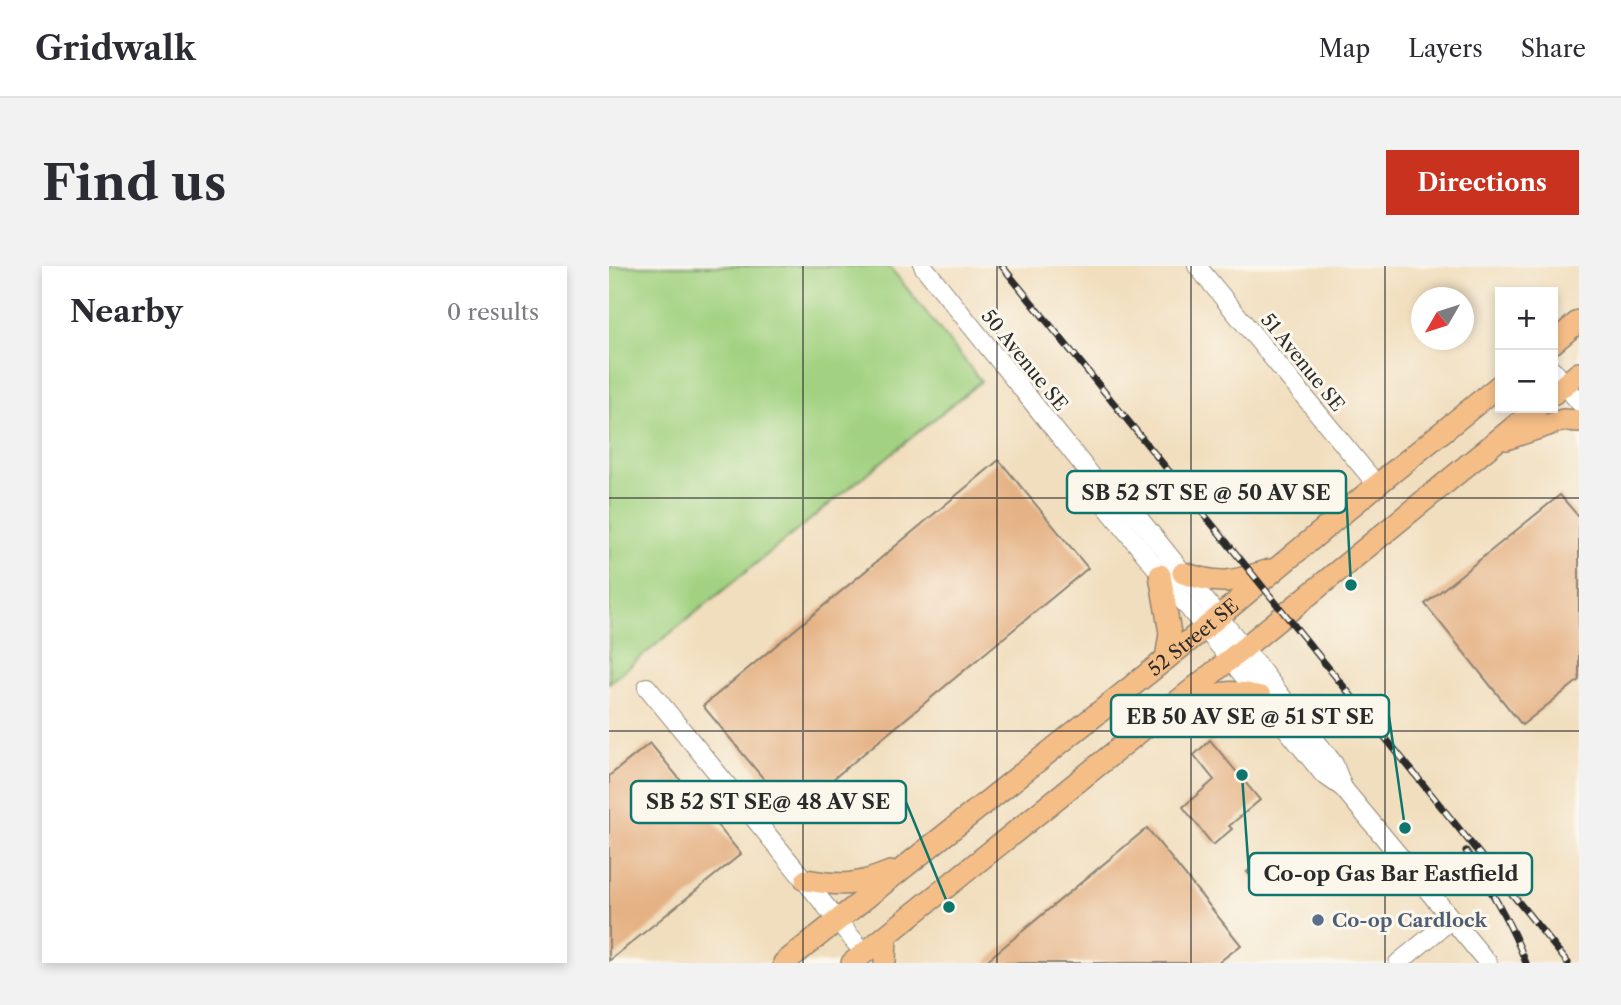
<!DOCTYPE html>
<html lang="en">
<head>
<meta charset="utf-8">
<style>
  body { margin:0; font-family:"Libre Caslon Text",serif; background:#f2f2f3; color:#2b2b33 }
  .controls { position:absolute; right:21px; top:21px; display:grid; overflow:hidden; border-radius:0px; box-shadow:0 4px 10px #0003 }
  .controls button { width:63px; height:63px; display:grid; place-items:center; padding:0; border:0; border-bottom:2px solid #e1e1e2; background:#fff; color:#2b2b33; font:35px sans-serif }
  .compass { position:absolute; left:802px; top:21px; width:63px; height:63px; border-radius:50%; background:#fff; box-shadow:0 4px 10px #0003; rotate:231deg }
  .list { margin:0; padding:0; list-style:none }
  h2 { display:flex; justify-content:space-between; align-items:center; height:91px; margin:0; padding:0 28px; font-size:30px }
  h2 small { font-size:23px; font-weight:400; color:#7c7c81 }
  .map { position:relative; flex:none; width:970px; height:697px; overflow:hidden; border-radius:0px }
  header { display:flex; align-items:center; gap:42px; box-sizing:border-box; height:98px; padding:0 35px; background:#fff; border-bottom:2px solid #e1e1e2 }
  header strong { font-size:33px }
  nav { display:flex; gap:38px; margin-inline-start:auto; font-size:24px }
  .intro { display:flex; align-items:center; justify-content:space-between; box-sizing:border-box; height:168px; padding:0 42px }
  h1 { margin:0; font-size:49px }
  .button { padding:18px 32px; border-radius:0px; background:#c8321e; color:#fff; font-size:24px; font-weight:700 }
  main { display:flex; gap:42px; padding:0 42px }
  aside { flex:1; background:#fff; border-radius:0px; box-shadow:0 4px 10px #0003 }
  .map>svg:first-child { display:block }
  .green { fill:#a2d281; stroke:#667e56; stroke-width:2 }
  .building { fill:#e5b285 }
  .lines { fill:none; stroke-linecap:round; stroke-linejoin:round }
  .minor-casing { stroke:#8e8474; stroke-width:20 }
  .major-casing { stroke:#8e8474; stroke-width:24 }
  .minor { stroke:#fff; stroke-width:18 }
  .major { stroke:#f6be87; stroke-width:21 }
  .rail-casing { stroke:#2b2b2b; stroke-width:7 }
  .rail { stroke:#fbf7ec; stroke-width:4.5; stroke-dasharray:13; stroke-linecap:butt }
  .grid { fill:none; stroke:#2b2b2b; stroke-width:2; stroke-opacity:0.55 }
  .service-dot { fill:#5c6f8a; stroke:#fbf7ec; stroke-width:2.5 }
  .labels { text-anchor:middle; stroke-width:6; stroke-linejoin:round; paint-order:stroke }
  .street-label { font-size:19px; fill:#2b2b2b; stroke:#fbf7ec }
  .service-label { font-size:19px; font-weight:bold; fill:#4e5e75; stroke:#fbf7ec; text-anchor:start }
  .leader { fill:none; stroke:#0f766e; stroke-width:2.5 }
  .callout-dot { fill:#0f766e; stroke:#fbf7ec; stroke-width:2.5 }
  .callout { fill:#fbf7ec; stroke:#0f766e; stroke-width:2.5 }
  .callout-label { font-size:21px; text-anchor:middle; font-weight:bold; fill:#2b2b2b }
</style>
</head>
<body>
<header>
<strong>Gridwalk</strong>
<nav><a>Map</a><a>Layers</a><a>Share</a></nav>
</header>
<div class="intro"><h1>Find us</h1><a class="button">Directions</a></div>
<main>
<aside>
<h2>Nearby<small>0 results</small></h2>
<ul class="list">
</ul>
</aside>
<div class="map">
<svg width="970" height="697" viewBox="0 0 970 697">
  <rect width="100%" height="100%" fill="#fbf7ec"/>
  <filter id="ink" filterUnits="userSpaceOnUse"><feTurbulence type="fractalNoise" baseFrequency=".0143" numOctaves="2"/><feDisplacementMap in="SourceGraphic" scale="14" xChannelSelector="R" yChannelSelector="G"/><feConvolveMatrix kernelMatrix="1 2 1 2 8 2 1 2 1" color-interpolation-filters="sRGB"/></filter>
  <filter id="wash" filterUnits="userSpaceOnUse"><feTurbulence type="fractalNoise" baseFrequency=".00686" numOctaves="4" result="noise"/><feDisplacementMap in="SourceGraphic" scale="28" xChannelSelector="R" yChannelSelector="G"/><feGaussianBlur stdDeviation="1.57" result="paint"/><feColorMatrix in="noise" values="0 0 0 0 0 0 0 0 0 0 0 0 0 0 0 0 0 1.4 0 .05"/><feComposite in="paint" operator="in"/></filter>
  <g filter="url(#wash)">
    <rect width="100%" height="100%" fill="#f1debe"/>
    <!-- green -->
    <polygon class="green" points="0,0 280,0 372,115 0,417"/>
    <g id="blocks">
      <!-- building -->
      <g class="building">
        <polygon points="390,194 479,302 183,547 94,440"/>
        <polygon points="951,229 970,251 970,414 913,459 816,338"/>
        <polygon points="601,474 651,534 620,560 623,563 604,579 574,541 605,514 585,489"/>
        <polygon points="41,477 132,588 0,695 0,510"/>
        <polygon points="538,562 632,679 609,697 375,697"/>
        <polygon points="664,586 674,599 650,619 638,606"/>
      </g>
    </g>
  </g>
  <g filter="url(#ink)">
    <use href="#blocks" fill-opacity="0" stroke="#8e8474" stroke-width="2"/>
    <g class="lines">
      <!-- minor casing -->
      <g class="minor-casing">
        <g id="minor">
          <polyline points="314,0 486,214 497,240 714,508 734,522 879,697"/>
          <polyline points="588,0 768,219"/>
          <polyline points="944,104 970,136"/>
          <polyline points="486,214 511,229 635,382 725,498 734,522"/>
          <polyline points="38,421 255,687"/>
          <polyline points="789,697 843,653"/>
        </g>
      </g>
      <!-- major casing -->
      <g class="major-casing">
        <g id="major">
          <polyline points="944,77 970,55"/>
          <polyline points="944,128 970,107"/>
          <polyline points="897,173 954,154 970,155"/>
          <path d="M574,307C613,320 623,316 661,304"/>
          <polyline points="551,309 561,367 557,393"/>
          <path d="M569,442C588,435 609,424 629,427C637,427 644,430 652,431"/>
          <path d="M197,614C232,620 248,620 281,606"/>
          <path id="s1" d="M175,697L596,362L768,219L891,119"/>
          <polyline points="243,697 635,382 928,142"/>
          <polyline points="276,697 277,670"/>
        </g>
      </g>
      <!-- minor -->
      <use href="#minor" class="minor"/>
      <!-- major -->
      <use href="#major" class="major"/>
      <!-- rail casing -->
      <g class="rail-casing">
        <g id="rail">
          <path d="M393,0C582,232 770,464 959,697"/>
          <path d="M857,585C880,621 902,657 917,697"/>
        </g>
      </g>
      <!-- rail -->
      <use href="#rail" class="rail"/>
    </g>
  </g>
  <!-- grid -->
  <path class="grid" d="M194,0V697M388,0V697M582,0V697M776,0V697M0,232H970M0,465H970"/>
  <!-- markers -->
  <circle class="service-dot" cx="709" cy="654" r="7"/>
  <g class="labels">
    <!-- street labels -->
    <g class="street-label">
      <text transform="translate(416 94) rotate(51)" y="7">50 Avenue SE</text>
      <text transform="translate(694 96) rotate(51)" y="7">51 Avenue SE</text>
      <text dy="7" stroke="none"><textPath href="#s1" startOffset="523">52 Street SE</textPath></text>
    </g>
    <!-- service labels -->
    <g class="service-label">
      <text x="723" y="661">Co-op Cardlock</text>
    </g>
  </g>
  <!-- callouts -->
  <path class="leader" d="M742 319L737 226M796 562L780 450M340 641L297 536M633 509L640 608"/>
  <g class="callout-dot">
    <circle cx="742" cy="319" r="7"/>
    <circle cx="796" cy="562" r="7"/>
    <circle cx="340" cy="641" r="7"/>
    <circle cx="633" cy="509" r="7"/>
  </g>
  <g class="callout">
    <rect x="458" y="205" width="279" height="42" rx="7"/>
    <rect x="502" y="429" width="278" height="42" rx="7"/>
    <rect x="22" y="515" width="275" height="42" rx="7"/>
    <rect x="640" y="587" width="283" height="42" rx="7"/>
  </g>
  <g class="callout-label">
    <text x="597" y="234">SB 52 ST SE @ 50 AV SE</text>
    <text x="641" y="458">EB 50 AV SE @ 51 ST SE</text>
    <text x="159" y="543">SB 52 ST SE@ 48 AV SE</text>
    <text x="782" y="615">Co-op Gas Bar Eastfield</text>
  </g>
</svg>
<div class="controls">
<button>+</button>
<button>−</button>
</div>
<svg class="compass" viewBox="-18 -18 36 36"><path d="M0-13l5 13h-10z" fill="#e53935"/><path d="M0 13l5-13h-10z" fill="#7c7c81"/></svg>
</div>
</main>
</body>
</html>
